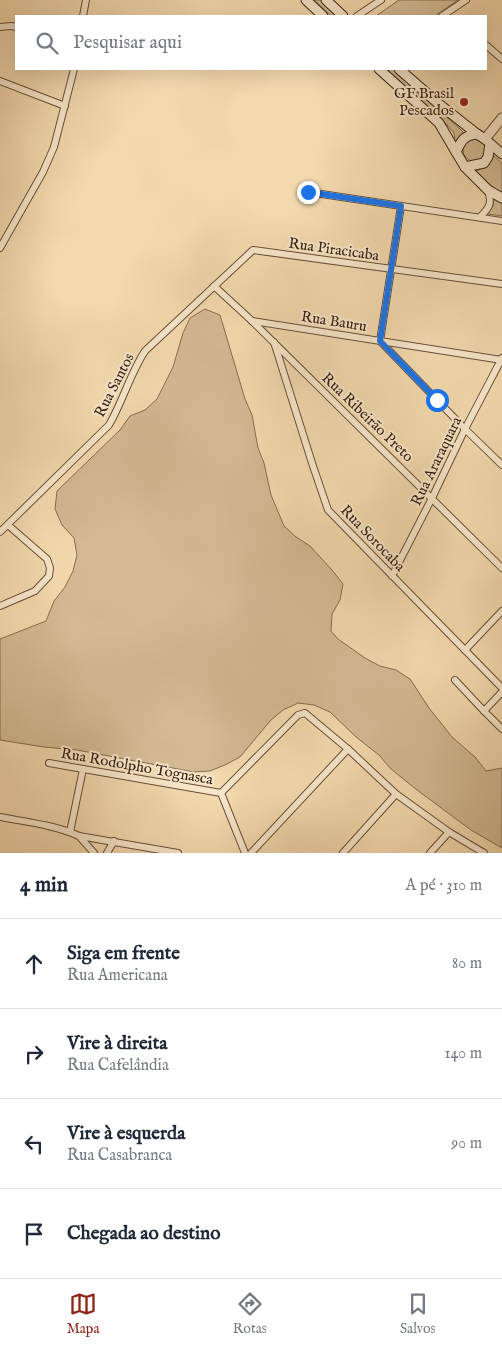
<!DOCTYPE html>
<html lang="pt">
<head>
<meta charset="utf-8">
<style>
  body { margin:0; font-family:"IM FELL English",serif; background:#f6f6f7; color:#1f2937 }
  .stop { position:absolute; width:15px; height:15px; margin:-11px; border:4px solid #1a73e8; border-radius:50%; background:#fff }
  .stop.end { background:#1a73e8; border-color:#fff; box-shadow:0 1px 5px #0008 }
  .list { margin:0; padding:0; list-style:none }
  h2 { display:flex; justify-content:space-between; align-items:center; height:65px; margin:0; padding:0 20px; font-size:21px }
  h2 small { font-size:16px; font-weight:400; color:#747a83 }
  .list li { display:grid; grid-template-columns:32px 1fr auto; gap:15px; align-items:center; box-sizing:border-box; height:90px; padding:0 20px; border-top:1px solid #e0e1e3 }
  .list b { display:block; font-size:19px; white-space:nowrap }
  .list p { margin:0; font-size:16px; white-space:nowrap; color:#747a83 }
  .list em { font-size:16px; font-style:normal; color:#747a83 }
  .icon { flex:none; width:28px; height:28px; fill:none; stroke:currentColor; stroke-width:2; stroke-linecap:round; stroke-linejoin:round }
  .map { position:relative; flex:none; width:502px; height:853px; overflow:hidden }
  .search { position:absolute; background:#fff; box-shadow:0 5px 20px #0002; left:15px; right:15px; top:15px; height:55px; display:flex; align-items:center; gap:12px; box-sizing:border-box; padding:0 18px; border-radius:0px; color:#747a83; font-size:19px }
  .sheet { height:425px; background:#fff }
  nav { display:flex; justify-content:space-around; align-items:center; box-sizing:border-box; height:70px; border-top:1px solid #e0e1e3; background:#fff; font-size:14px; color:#747a83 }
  nav a { display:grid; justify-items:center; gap:2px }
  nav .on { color:#8f2418 }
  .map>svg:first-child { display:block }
  .green { fill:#d3ba93; stroke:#866e52 }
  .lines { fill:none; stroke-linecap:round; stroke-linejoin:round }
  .minor-casing { stroke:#684f39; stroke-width:8 }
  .tertiary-casing { stroke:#684f39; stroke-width:11 }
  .secondary-casing { stroke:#392112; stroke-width:11 }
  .minor { stroke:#f7e6ca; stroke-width:6 }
  .tertiary { stroke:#f7e6ca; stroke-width:9 }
  .secondary { stroke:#f7e6ca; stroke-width:9 }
  .route { stroke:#1a73e8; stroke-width:6 }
  .poi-dot { fill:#8f2418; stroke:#f7e6ca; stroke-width:2 }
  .labels { text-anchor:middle; stroke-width:4; stroke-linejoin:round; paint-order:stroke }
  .poi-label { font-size:15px; fill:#392112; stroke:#f7e6ca; text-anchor:end }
  .street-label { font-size:15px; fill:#392112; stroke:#f7e6ca }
</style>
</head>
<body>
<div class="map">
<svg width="502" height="853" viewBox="0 0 502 853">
  <rect width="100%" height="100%" fill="#f3d9ae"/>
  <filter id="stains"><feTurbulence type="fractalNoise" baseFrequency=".004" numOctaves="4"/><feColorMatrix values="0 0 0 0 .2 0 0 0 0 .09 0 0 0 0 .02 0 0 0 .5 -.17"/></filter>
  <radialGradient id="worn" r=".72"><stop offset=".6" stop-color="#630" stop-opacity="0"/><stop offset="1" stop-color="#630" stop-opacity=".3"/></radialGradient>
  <!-- green -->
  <g class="green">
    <polygon points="314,0 321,0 338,16 331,16"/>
    <polygon points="399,0 458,0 435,16 376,16"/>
    <polygon points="386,69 393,69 459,128 464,133 458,142 455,142 454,133 441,118"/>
    <circle cx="474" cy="150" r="11"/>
    <polygon points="494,156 502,163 502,194 488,183 476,171 488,166"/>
    <polygon points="494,199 502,204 502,216 488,214 493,206"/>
    <polygon points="205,309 220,315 245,399 252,415 258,448 264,463 271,495 284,526 296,537 310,546 332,570 343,584 340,600 332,614 331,631 338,639 365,658 380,666 396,670 410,679 429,708 452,737 475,757 486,771 502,768 502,848 471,830 417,790 391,769 379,755 356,737 330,712 314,705 298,703 283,710 271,720 240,757 225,765 210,771 194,772 77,750 44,747 0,740 0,639 46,621 54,601 65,587 73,571 77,555 74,538 62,525 55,509 57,491 120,430 130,416 145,410 157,399 173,367 183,333 190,318"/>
  </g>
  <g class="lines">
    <!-- minor casing -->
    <g class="minor-casing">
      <g id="minor">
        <polyline points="83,16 86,0"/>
        <polyline points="357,16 381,0"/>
        <polyline points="442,16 466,0"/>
        <polyline points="0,27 11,26 16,27"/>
        <polyline points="486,45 502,59"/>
        <polyline points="0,81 65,106"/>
        <polyline points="308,192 502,221"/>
        <polyline points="401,206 380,341 465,429 502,465"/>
        <path d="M480,217C490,207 492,204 488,190"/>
        <polyline points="0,248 43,172 54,147 74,69"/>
        <polyline points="214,286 251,320 502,568"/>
        <polyline points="252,321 502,360"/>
        <polyline points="274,342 312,463 328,510 502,688"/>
        <path d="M0,532L109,425C123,401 130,374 145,351L253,250L502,284"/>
        <polyline points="392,576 432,498 465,429 502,358"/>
        <polyline points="0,606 35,591 49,576 50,568 47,559 8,525"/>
        <polyline points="465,650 502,611"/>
        <polyline points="455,680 484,711"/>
        <polyline points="502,692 484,711 502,729"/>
        <polyline points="49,763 221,793"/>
        <polyline points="221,793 298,715 305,713 348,749 396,794 449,832 484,853"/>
        <polyline points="221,793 245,853"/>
        <path d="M0,817C27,822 55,825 79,836L178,853"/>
        <polyline points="70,832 83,769"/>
        <polyline points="79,836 94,853"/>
        <polyline points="107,853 114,841"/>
        <polyline points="251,853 348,749"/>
        <polyline points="343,853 396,794"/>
        <polyline points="430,853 449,832"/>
      </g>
    </g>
    <!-- tertiary casing -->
    <g class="tertiary-casing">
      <polyline id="tertiary" points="485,139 502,118"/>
    </g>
    <!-- secondary casing -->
    <g class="secondary-casing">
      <g id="secondary">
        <polyline points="306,0 323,16"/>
        <polyline points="326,0 343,16"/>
        <polyline points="379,69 439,123 456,152 465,167 488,190 502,198"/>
        <polyline points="399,69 439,104 477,134 485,139 502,154"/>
        <path d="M456,152C461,141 464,135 477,134"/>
        <polyline points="465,167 484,163 488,157 490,144"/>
      </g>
    </g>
    <!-- minor -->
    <use href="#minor" class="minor"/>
    <!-- tertiary -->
    <use href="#tertiary" class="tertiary"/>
    <!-- secondary -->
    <use href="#secondary" class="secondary"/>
  </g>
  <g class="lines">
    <!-- route -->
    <polyline class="route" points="308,192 401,206 380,341 437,400"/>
  </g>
  <!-- markers -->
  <circle class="poi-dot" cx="464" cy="102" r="5"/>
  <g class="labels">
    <!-- poi labels -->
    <g class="poi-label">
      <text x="454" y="98">GF Brasil<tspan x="454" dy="17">Pescados</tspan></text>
    </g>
    <!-- street labels -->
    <g class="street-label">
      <text transform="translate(334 249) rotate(8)" y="5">Rua Piracicaba</text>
      <text transform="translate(334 321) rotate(9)" y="5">Rua Bauru</text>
      <text transform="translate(114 385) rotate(-63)" y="5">Rua Santos</text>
      <text transform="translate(368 417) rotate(44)" y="5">Rua Ribeirão Preto</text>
      <text transform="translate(436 461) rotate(-64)" y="5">Rua Araraquara</text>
      <text transform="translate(373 538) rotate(46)" y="5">Rua Sorocaba</text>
      <text transform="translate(137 766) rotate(10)" y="5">Rua Rodolpho Tognasca</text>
    </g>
  </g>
  <rect width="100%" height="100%" filter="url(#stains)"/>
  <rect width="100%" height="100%" fill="url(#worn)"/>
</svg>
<div class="stop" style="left:437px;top:400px"></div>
<div class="stop end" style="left:308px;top:192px"></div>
<div class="search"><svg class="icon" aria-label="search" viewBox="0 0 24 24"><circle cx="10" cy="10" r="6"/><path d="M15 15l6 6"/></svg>Pesquisar aqui</div>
</div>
<section class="sheet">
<h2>4 min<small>A pé · 310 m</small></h2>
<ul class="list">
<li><svg class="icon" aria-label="ahead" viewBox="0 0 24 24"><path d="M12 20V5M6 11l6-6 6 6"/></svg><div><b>Siga em frente</b><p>Rua Americana</p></div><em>80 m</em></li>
<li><svg class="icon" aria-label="right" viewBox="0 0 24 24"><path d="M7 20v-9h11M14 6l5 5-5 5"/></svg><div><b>Vire à direita</b><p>Rua Cafelândia</p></div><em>140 m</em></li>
<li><svg class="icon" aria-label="left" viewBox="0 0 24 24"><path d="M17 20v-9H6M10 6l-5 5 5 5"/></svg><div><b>Vire à esquerda</b><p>Rua Casabranca</p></div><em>90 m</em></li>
<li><svg class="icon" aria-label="arrive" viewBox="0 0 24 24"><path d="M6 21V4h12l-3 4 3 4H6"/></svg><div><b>Chegada ao destino</b></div></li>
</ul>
</section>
<nav>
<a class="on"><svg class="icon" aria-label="map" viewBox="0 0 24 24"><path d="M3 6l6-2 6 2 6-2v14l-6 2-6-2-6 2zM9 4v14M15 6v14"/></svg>Mapa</a>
<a><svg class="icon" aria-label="directions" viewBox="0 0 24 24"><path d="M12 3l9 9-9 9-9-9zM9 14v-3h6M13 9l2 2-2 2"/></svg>Rotas</a>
<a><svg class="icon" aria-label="saved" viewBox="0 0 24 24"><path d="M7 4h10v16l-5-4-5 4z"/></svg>Salvos</a>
</nav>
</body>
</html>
